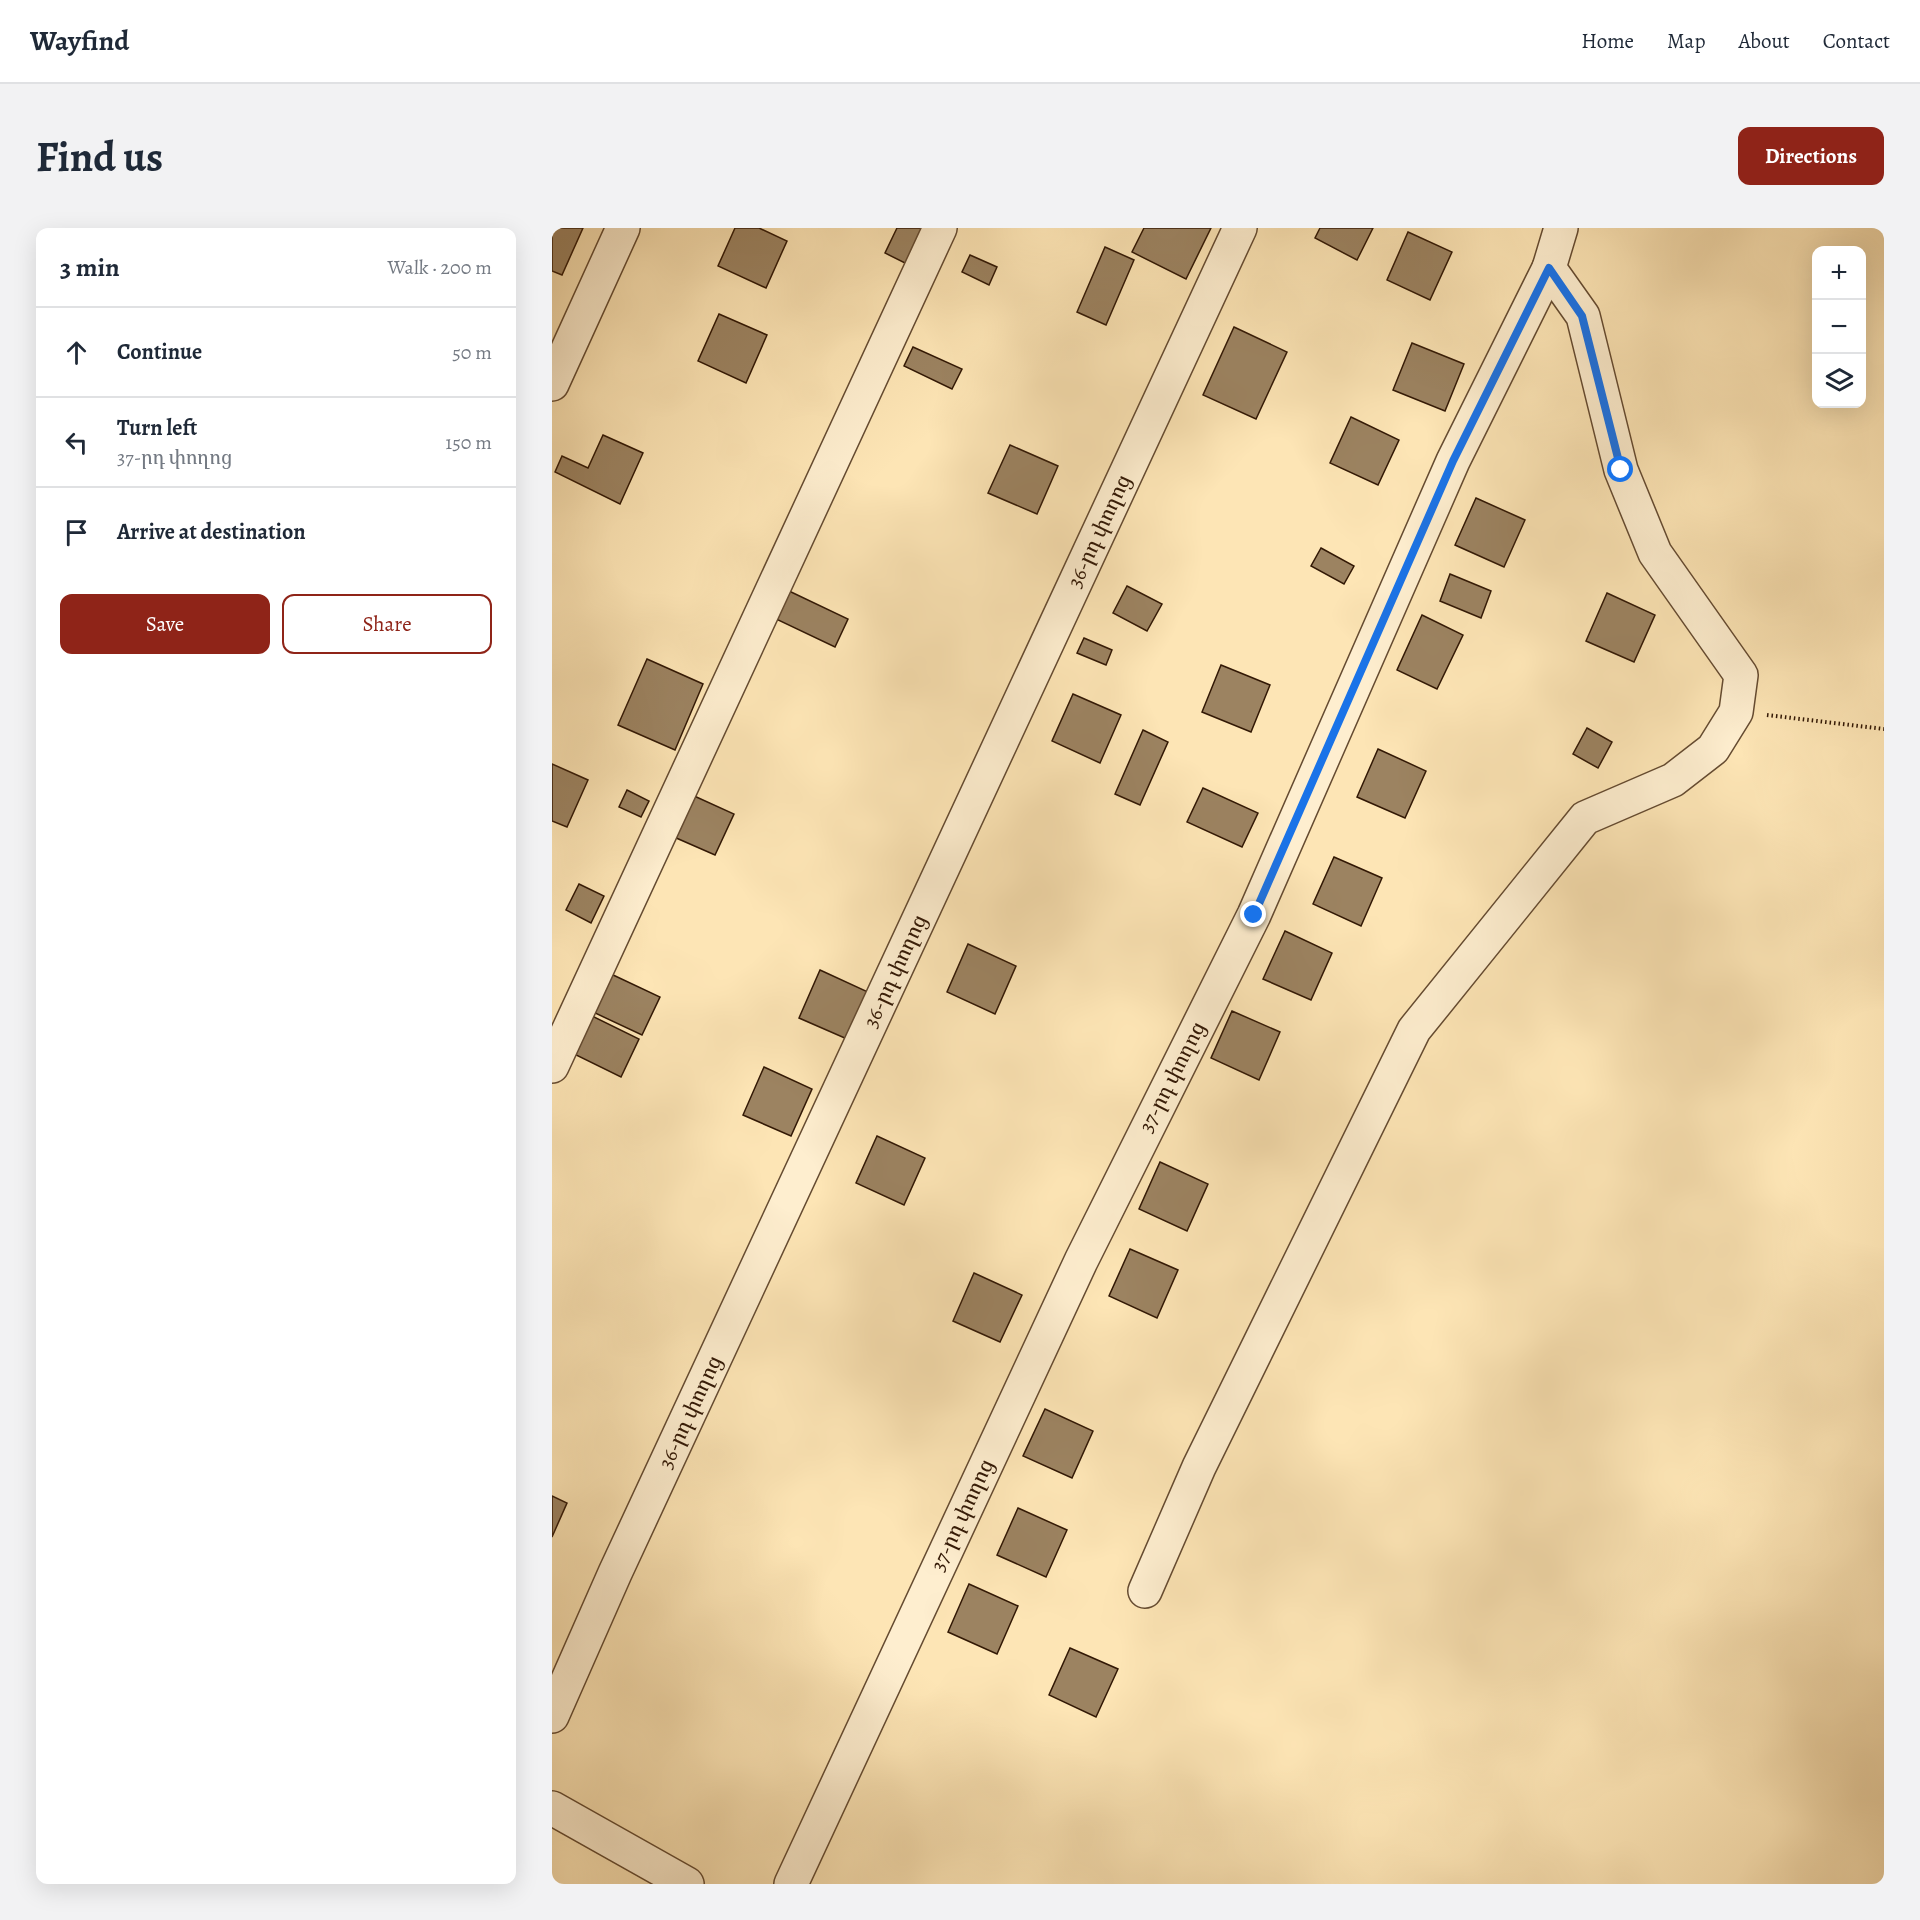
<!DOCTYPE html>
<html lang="en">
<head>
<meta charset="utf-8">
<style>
  body { margin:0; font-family:Alegreya,"Noto Serif Armenian",serif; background:#f2f2f3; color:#1f2937 }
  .controls { position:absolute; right:18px; top:18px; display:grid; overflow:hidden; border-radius:12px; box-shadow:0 6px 24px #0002 }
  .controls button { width:54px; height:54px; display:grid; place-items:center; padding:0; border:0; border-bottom:2px solid #e0e1e3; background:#fff; color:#1f2937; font:30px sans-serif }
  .stop { position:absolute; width:18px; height:18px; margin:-14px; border:4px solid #1a73e8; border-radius:50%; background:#fff }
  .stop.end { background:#1a73e8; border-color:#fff; box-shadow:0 2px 6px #0008 }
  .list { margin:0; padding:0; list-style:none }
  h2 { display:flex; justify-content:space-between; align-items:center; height:78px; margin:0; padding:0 24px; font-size:26px }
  h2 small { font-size:20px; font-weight:400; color:#747a83 }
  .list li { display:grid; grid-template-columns:39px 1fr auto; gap:18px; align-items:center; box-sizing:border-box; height:90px; padding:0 24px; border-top:2px solid #e0e1e3 }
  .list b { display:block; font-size:22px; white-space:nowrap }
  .list p { margin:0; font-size:20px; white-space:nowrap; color:#747a83 }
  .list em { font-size:20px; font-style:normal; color:#747a83 }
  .actions { display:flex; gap:12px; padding:18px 24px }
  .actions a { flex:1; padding:14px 0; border:2px solid #8f2418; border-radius:12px; text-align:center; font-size:21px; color:#8f2418 }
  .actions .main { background:#8f2418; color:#fff }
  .icon { flex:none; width:33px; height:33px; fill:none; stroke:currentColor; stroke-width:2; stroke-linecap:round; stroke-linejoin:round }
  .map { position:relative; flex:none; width:1332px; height:1656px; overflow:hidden; border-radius:12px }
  header { display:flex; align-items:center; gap:36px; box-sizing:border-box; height:84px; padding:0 30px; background:#fff; border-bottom:2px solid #e0e1e3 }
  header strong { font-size:28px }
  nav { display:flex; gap:33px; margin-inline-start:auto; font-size:21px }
  .intro { display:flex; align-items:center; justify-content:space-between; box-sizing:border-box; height:144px; padding:0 36px }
  h1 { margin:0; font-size:42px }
  .button { padding:15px 27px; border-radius:12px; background:#8f2418; color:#fff; font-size:21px; font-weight:700 }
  main { display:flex; gap:36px; padding:0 36px }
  aside { flex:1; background:#fff; border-radius:12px; box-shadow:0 6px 24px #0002 }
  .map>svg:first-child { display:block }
  .building { fill:#9c8361; stroke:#321805; stroke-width:1.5 }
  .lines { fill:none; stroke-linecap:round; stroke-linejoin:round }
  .street-casing { stroke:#654b31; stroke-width:36 }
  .path { stroke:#321805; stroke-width:4; stroke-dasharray:1.5 3; stroke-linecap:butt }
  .street { stroke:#feeecf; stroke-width:33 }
  .route { stroke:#1a73e8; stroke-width:8 }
  .labels { text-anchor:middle; stroke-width:6; stroke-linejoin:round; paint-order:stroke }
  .street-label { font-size:21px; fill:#321805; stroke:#feeecf }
</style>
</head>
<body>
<header>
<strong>Wayfind</strong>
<nav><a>Home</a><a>Map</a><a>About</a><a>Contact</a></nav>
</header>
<div class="intro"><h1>Find us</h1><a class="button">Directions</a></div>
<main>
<aside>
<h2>3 min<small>Walk · 200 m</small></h2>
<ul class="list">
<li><svg class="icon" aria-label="ahead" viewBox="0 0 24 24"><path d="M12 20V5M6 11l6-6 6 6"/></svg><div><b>Continue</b></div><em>50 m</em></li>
<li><svg class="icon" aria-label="left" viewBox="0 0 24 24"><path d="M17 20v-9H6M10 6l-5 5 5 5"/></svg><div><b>Turn left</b><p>37-րդ փողոց</p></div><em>150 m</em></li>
<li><svg class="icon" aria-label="arrive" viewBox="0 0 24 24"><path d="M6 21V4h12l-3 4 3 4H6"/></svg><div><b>Arrive at destination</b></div></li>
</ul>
<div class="actions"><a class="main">Save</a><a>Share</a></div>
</aside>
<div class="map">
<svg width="1332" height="1656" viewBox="0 0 1332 1656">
  <rect width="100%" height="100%" fill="#fde5b5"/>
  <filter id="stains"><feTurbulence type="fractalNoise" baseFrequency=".00333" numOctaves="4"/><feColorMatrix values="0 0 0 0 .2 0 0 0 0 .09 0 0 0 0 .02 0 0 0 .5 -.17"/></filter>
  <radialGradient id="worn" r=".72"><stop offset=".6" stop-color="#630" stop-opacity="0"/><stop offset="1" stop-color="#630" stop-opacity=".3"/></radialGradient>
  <!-- building -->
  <g class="building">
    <polygon points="0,0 31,0 10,47 0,43"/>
    <polygon points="183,0 207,0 235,13 214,60 166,38"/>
    <polygon points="345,0 373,0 355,36 333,25"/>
    <polygon points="592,0 659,0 634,51 580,24"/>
    <polygon points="768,0 821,0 805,32 763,10"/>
    <polygon points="856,4 900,24 878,72 835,52"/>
    <polygon points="553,19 582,32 554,97 525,84"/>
    <polygon points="418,27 445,39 437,57 410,44"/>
    <polygon points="167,86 215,107 194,155 146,133"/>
    <polygon points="682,99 735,124 704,191 651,167"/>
    <polygon points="860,115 912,136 893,183 841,162"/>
    <polygon points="361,119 410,141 400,161 352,138"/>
    <polygon points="799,189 847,212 826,257 778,235"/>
    <polygon points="51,207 91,225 68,276 3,244 10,228 36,240"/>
    <polygon points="458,217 506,238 485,286 436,265"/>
    <polygon points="924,270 973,292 952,339 903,317"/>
    <polygon points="769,320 802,338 792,356 759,338"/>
    <polygon points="898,346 939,363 929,390 888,373"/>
    <polygon points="575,358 610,376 595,403 561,385"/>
    <polygon points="237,363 296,391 283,419 224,391"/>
    <polygon points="1055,365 1103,387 1082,434 1034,413"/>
    <polygon points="870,387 911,407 885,461 845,442"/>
    <polygon points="532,410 560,422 554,437 525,425"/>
    <polygon points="95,431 151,456 123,522 66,497"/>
    <polygon points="669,437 718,457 699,504 650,484"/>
    <polygon points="521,466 569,487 548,535 500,513"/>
    <polygon points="1035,500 1060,514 1046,540 1021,526"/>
    <polygon points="591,502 616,514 588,577 563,566"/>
    <polygon points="826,521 874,543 853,590 805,569"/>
    <polygon points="0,536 36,552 15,599 0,593"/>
    <polygon points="651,560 706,585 690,619 635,594"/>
    <polygon points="75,562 97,573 89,589 67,579"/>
    <polygon points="140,567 182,586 163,627 122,609"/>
    <polygon points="782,629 830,650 809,698 761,676"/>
    <polygon points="27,656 52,668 39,695 14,682"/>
    <polygon points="733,703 780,725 759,772 711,751"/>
    <polygon points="416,716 464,738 443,786 395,764"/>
    <polygon points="268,742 316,764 295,811 247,790"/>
    <polygon points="59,746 108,769 90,807 41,784"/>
    <polygon points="680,783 728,804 707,852 659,830"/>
    <polygon points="38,787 87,811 69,849 20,825"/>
    <polygon points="212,839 260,861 239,908 191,887"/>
    <polygon points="325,908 373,930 352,977 304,955"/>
    <polygon points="608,934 656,956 635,1003 587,981"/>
    <polygon points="578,1021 626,1042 605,1090 557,1068"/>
    <polygon points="422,1045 470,1067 448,1114 401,1093"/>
    <polygon points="493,1181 541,1203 520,1250 471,1228"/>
    <polygon points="0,1268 15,1275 0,1309"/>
    <polygon points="466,1280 515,1302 494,1349 445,1327"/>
    <polygon points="417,1356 466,1378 445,1426 396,1404"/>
    <polygon points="518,1420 566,1441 544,1489 497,1467"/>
  </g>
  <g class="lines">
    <!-- street casing -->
    <g class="street-casing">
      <g id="street">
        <polyline points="0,156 71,0"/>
        <polyline points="0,838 388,0"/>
        <polyline points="593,1363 647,1239 862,802 1033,590 1121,552 1161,521 1184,484 1189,447 1103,325 1069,242 1031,88 997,40 1009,0"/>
        <polyline points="0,1488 63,1345 688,0"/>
        <polyline points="0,1580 135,1656"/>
        <polyline points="239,1656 529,1033 702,687 901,233 997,40"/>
      </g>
    </g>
    <!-- path -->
    <polyline class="path" points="1215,487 1332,501"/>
    <!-- street -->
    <use href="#street" class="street"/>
  </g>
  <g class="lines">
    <!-- route -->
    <polyline class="route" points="702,687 901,233 997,40 1030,88 1069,242"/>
  </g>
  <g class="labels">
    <!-- street labels -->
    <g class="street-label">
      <text transform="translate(547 303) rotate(-65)" y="7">36-րդ փողոց</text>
      <text transform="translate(343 743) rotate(-65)" y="7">36-րդ փողոց</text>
      <text transform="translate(620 849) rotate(-63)" y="7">37-րդ փողոց</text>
      <text transform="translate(138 1184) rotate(-65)" y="7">36-րդ փողոց</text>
      <text transform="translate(410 1287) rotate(-65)" y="7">37-րդ փողոց</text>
    </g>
  </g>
  <rect width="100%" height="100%" filter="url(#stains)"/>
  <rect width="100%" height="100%" fill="url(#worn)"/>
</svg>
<div class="controls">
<button>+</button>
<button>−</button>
<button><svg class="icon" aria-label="layers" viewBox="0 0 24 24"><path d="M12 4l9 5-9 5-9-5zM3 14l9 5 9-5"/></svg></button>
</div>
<div class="stop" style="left:1069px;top:242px"></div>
<div class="stop end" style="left:702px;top:687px"></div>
</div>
</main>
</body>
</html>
